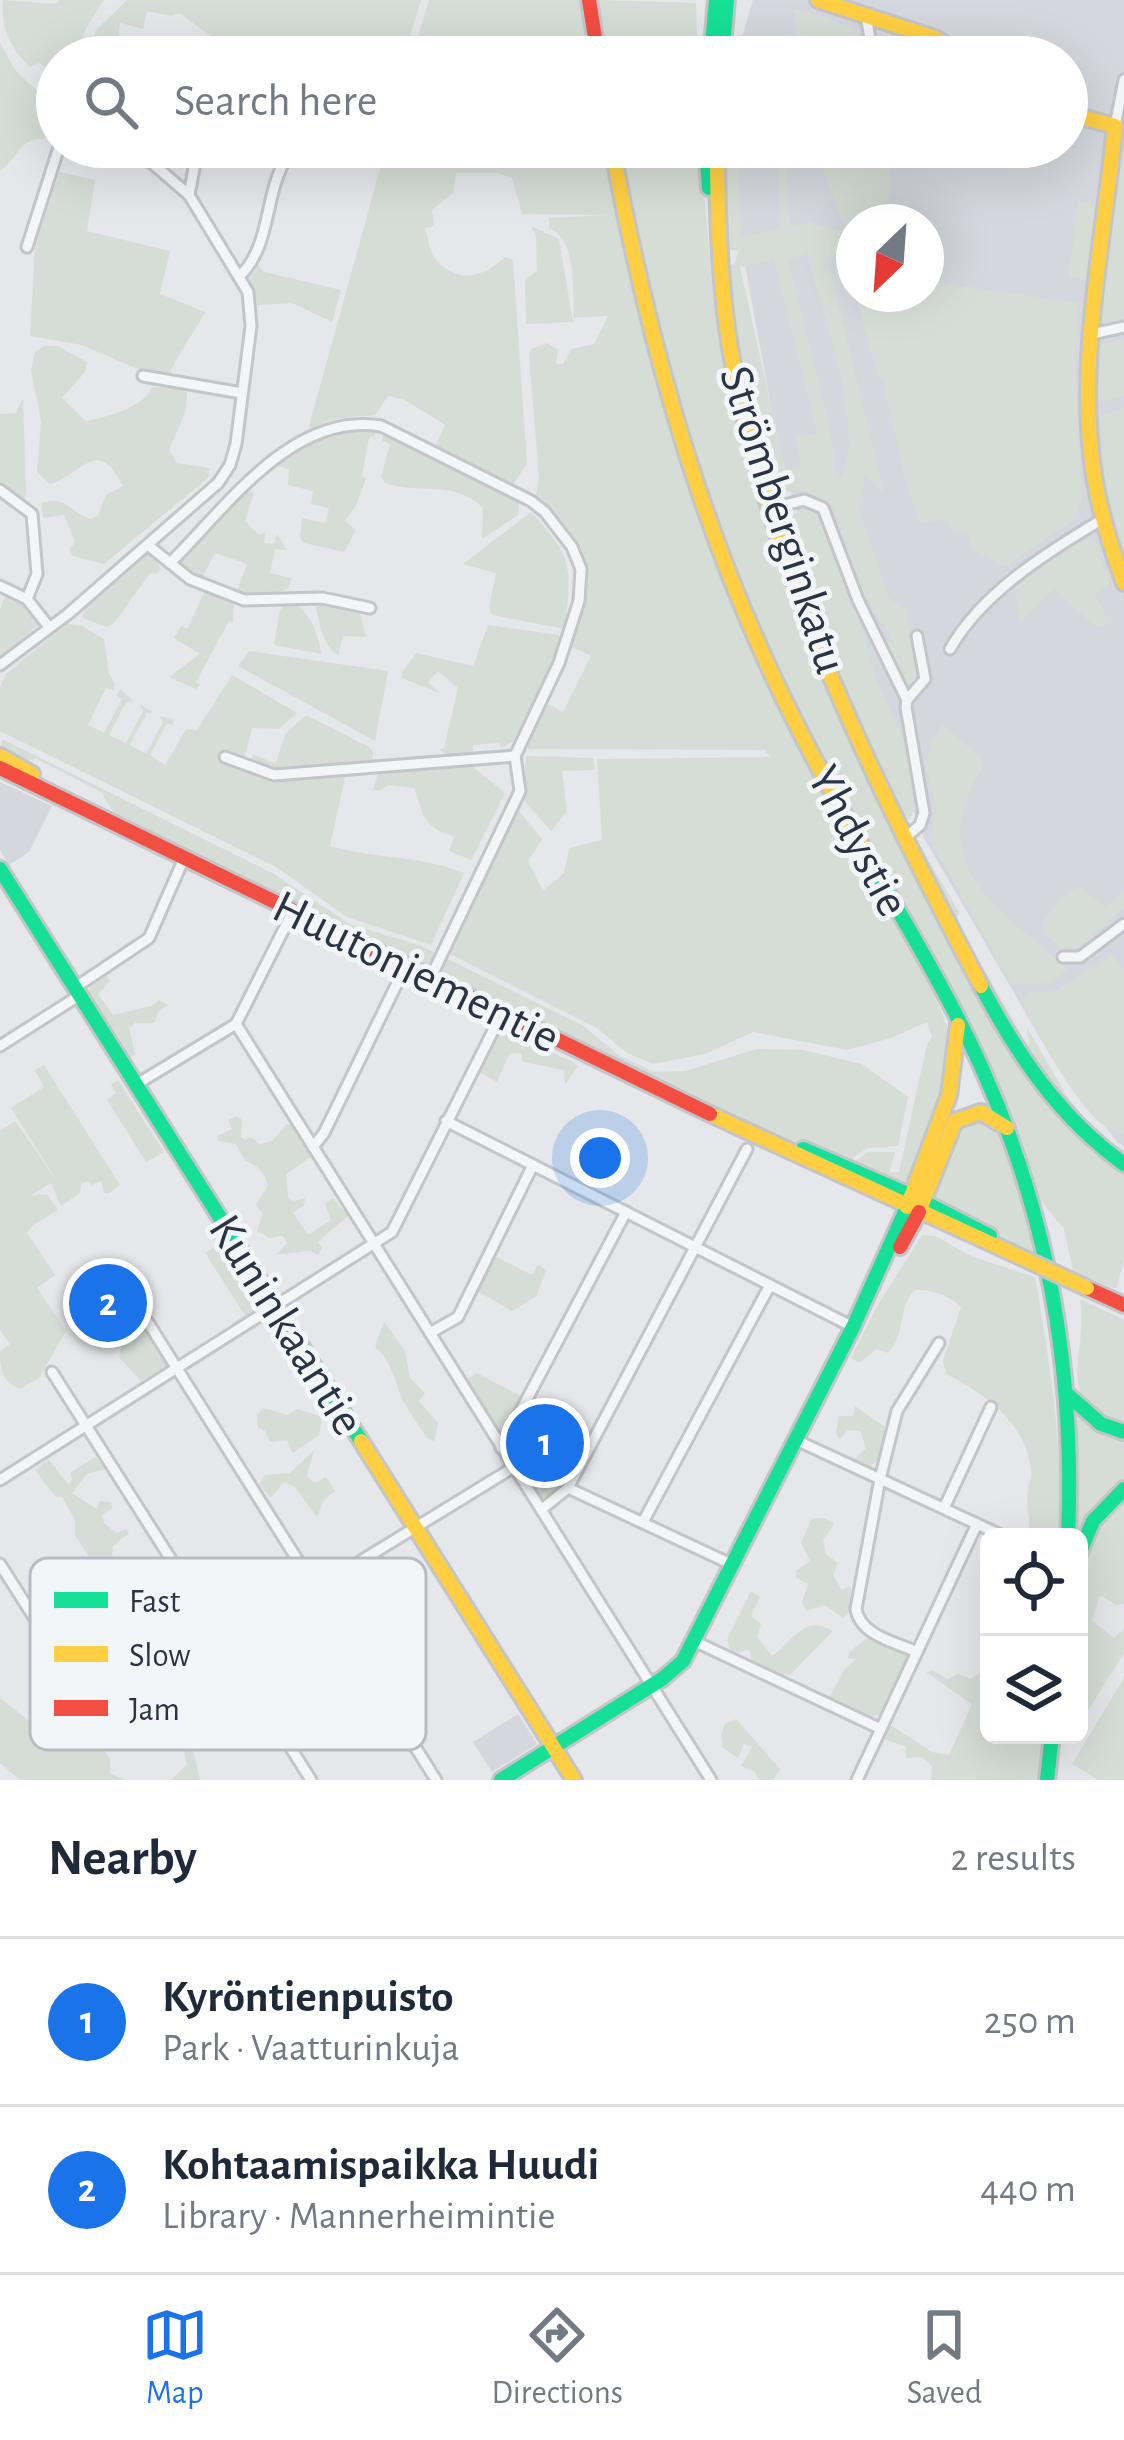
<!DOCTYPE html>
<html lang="en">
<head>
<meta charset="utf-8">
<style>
  body { margin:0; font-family:"Alegreya Sans",sans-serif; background:#f6f6f7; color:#1f2937 }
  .controls { position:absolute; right:36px; bottom:36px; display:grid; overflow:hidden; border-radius:18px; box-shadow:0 12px 48px #0002 }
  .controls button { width:108px; height:108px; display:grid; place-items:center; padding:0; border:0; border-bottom:3px solid #e0e1e3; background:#fff; color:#1f2937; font:60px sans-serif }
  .compass { position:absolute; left:836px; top:204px; width:108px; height:108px; border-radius:50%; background:#fff; box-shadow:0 12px 48px #0002; rotate:205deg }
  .you { position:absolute; left:600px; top:1158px; width:42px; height:42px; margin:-30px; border:9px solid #fff; border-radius:50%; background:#1a73e8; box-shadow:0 0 0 18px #1a73e833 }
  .badge { display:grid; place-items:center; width:78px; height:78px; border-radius:50%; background:#1a73e8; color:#fff; font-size:39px; font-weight:700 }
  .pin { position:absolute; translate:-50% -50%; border:6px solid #fff; box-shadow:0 3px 12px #0006 }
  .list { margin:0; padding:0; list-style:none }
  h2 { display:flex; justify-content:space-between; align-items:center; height:156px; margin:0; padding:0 48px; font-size:51px }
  h2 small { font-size:39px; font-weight:400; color:#747a83 }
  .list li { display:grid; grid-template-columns:78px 1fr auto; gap:36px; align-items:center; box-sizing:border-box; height:168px; padding:0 48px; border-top:3px solid #e0e1e3 }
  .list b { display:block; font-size:45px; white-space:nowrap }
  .list p { margin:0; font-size:39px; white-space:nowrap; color:#747a83 }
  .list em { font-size:39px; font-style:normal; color:#747a83 }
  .icon { flex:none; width:66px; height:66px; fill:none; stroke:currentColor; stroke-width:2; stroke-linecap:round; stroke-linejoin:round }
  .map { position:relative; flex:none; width:1124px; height:1780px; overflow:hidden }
  .search { position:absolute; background:#fff; box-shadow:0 12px 48px #0002; left:36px; right:36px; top:36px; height:132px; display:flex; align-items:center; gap:30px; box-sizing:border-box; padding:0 42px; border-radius:66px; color:#747a83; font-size:45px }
  .sheet { height:492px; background:#fff }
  nav { display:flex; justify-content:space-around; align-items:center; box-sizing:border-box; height:168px; border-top:3px solid #e0e1e3; background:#fff; font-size:33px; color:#747a83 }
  nav a { display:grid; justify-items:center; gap:6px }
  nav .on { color:#1a73e8 }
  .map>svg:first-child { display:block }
  .built { fill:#d4d7dd; fill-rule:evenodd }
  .green { fill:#d6ddd6; fill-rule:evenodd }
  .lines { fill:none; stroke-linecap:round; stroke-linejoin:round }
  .street-casing { stroke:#c3c5c8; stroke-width:15 }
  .fast-casing { stroke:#c3c5c8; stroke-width:20 }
  .slow-casing { stroke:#c3c5c8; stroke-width:20 }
  .jam-casing { stroke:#c3c5c8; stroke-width:20 }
  .street { stroke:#f4f5f7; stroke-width:9 }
  .fast { stroke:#16e098; stroke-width:14 }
  .slow { stroke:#ffcf43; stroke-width:14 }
  .jam { stroke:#f24e42; stroke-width:14 }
  .slow-bridge-casing { stroke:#c3c5c8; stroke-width:20; stroke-linecap:butt }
  .slow-bridge { stroke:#ffcf43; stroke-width:14 }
  .labels { text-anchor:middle; stroke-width:10; stroke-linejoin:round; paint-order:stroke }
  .street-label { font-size:48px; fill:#2b3444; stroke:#f3f6f9 }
  .key { fill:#f3f6f9; stroke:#b7bcc3; stroke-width:3 }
  .key-label { font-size:33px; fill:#2b3444 }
</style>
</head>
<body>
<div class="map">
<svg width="1124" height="1780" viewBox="0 0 1124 1780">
  <rect width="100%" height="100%" fill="#e5e7ea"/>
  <!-- built -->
  <g class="built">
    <path d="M753,0H1124V1146L1118,1143L1046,1048L923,836L784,475L735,212L736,147H1067V57H736ZM854,222H926V294H854Z"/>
    <polygon points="0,782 52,806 29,852 9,865 0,850"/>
    <polygon points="518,1714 537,1744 492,1772 473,1742"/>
  </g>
  <!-- green -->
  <g class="green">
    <path d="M3,0L57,4L59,0H104L85,30L77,57H57V74L39,63L30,67C11,49 0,27 3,0Z"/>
    <polygon points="127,0 421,0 404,57 240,57 179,13 171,16 147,11 143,29 120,23 118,40 109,57 88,57 96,30"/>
    <polygon points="429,0 582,0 591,57 412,57"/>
    <polygon points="597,0 696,3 698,57 605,57"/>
    <polygon points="794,9 823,16 859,32 863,57 798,57"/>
    <path d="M0,42L15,70L57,109L56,138C15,137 26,151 0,171Z"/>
    <path d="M386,147H606L715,552L923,964L953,1042L950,1080L909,1183L855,1161L868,1152H895L889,1173L899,1172L927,1044L932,1037L927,1022L891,1038L847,1050L753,1032L705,1054L653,1064L627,1053L597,1028L448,953L518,810L542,839L528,862L543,891L564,873L569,848L602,840L597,759L770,757L765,750L528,749V740L546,703L563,712L591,656L570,646L580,604L583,567L536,496L539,477L529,355L531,349L547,343L558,350L556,364H563L571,349L594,344L608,316L574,318C572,291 578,240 549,228V218L609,215L522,214L512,178L497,173H456L453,193L432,210L434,226L425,228C428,236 429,250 434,257C455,285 484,278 505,257L513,260L527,464L512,486L435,447L445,425L405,400L388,396L375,415C352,418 334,415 313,429L309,426Z"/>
    <polygon points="621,147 700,147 713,294 732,395 765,515 795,600 909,862 959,956 1087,1143 1113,1167 1124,1172 1124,1261 1116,1289 1073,1271 1064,1229 1041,1201 999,1088 973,1033 933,954 812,740 744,591 711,508 661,342 635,230"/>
    <path d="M720,147H738L741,237L780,229L777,147H786L789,226L812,223L841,231L845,230L815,147H888L892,159L888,222H854V289L845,255L827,257L884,493L865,475L859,509L889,598L905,609L919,684L911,690L901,685L887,642L890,638L862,590L832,504L803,490L782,492L770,482L736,350L725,269L735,263L738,251L723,249ZM807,254C819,301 872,445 837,481L831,434L788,259ZM774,260L818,434L796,436L801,466L786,471L740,267Z"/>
    <polygon points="1124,163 1124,318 1107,324 1100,315 1116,177"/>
    <path d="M59,172L95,180L87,231L170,251L160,294L205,312C193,336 177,352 169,377L149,374L82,345L30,336L35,248Z"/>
    <polygon points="1078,199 1092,204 1097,212 1089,277 1084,280 1069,276"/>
    <polygon points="531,226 559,239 573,322 526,324 525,279 537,271 536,237"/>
    <polygon points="258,265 265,272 341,290 332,322 292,303 258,305 249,281"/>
    <polygon points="926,281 1079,303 1075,362 1082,500 1075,519 1005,567 972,549 966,533 952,531 947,519 920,523 907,487 883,380 878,376 855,294 919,296 926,294"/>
    <polygon points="1124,339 1124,396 1096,402 1101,344"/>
    <path d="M44,346H58L87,362L85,372L62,398L86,421C110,416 140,409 153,387L178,388L187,393L186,410L169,450L177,463L210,468L208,478L104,564L73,556L69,550L75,542L64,515L43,518L42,503C66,495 71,513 91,519L98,516L106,495L123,486C97,434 81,476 50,484L37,472L41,421L31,370L35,352Z"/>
    <polygon points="23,398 26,493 24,498 0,485 0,414 16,413"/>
    <polygon points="1124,408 1124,551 1106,489 1100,416"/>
    <path d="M372,429L377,434L369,438L362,476L366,479L356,505L345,521L356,530L344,552L304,543L300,538L302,518L325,523L329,508L311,504L313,491L288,485L289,469L274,465C308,444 332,431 372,429Z"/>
    <path d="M384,433L519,503L518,515L482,539L483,508C454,479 419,495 385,483L381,477L390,444L382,441Z"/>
    <path d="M247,491L254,492L245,521L259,535L265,532L264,543L274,544L277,534L287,550L275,549L270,573L291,578L289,588C271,597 250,599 231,592L238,589L247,564L215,553L203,577L181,566V559Z"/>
    <polygon points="805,510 814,512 824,524 856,610 876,679 906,744 916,804 910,819 900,819 811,607 781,517"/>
    <path d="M531,512C575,560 571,566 565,629L492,615L489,607L496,573L463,564Z"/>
    <polygon points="1090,539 1097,543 1109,584 1094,594 1110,623 1097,628 1054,589 1019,623 1015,587 1077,541"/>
    <polygon points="146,553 154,556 161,569 156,574 151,572 114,623 106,627 83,618 84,607"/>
    <polygon points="205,591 234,603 233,622 229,621 196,682 200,685 196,689 169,677 200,654 174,638 181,626 187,629"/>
    <polygon points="5,596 28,606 39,624 0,660 0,610"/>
    <path d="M287,601C309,606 319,636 321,654L274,645L280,610Z"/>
    <path d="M328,604L360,614L366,637L343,636L338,655C323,647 319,623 316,606Z"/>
    <path d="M67,624L82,626L104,639L109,674L115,684L113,690L106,688L88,725L104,733L122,699L117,696L120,689L133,701L126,702L109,735L126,743L143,711L140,704L153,712L147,713L130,745L146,754L163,722L159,716L174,719L173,725L167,723L150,755L165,765L186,729L197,730L232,675L297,713L279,729L252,728L245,756L222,750L217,760L267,779L346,773L330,846C375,859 420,855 464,873L431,945L347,917L276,867L0,731V687L6,674Z"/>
    <polygon points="488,625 559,635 561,646 513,742 501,748 499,743 473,745 473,753 451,757 439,750 444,748 458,688 438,671 428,682 439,693 402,678 402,672 416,653 473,666"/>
    <polygon points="249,651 388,671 375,741 238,666"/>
    <polygon points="306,715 369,747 373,752 372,761 272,772 250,764 253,754 276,764 285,734"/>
    <path d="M943,724L985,763C919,864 998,908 1068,969L1052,983L1012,985L931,842L936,806L926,768L930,744Z"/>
    <path d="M2,739L274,874L350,924L421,946L582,1025L620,1056L654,1072L685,1071L757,1049L803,1050L862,1064L908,1097L898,1146L867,1148L848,1162C817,1149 749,1135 729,1112L725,1115L114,813L101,792L35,758L22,764L0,752Z"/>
    <polygon points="526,756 593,758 595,770 562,771 567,811 551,831 523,799"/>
    <path d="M459,763L472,766L505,793L471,860L449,851L454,837C420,824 426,819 414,788L388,785L381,790H373L379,770Z"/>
    <path d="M919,843L959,912L956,921L1029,1048L1027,1027L1066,1095L1088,1123L1124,1156C1025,1089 968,953 917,848Z"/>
    <polygon points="1079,886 1105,907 1124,890 1124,909 1077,948 1063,949 1044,934 1042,922 1062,898"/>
    <path d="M1112,955L1124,969V1134C1088,1134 1037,1032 1021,1000L1031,992L1056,991Z"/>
    <polygon points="106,974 110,981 98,994 113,1015 151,1006 159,1000 168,1005 158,1012 154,1023 135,1023 129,1028 135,1054 131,1057 88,990"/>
    <polygon points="502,1030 571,1061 578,1066 565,1085 564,1070 523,1062 521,1053 509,1054 497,1082 476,1070 496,1033"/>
    <path d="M44,1065L120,1185L109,1193H104L101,1181L91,1185L88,1181L81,1184L80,1193L61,1206L51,1183L30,1196L47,1194L58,1210L33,1225L27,1233L55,1275L37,1288L66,1331L39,1378L20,1389C3,1383 0,1368 0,1352L10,1344L0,1330V1131L15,1121L57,1181L11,1108L44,1087L35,1070Z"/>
    <polygon points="118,1080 164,1152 146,1162 107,1100 116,1093 111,1084"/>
    <path d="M237,1116L242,1120L241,1137L245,1140L251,1137L259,1144L272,1141L287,1124L291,1125L311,1157L286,1174L288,1197L294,1201L305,1198L304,1205L293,1213L308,1235L331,1220L325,1204L333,1198L348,1216L318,1242L322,1248L318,1255L310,1251L276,1255L287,1243L283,1236L270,1238L257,1231L263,1214L256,1205L268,1186C264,1172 259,1166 245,1161L236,1144L218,1141L217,1136L232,1129L228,1120Z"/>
    <polygon points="982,1117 1003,1135 1040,1259 933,1200 931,1190 954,1129"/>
    <polygon points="216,1234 262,1309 234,1327 232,1324 245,1315 205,1253 217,1245 213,1237"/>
    <path d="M922,1235L935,1236L973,1257L1035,1277C1050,1362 1064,1451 1059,1537H1030C1030,1523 1026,1504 1028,1490C1029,1482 1032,1479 1031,1471C1026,1423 986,1394 946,1374L943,1361L961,1307C950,1295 929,1289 914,1290C897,1311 906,1334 888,1353L877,1349L859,1363L851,1358L876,1308Z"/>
    <polygon points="494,1256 532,1275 538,1265 547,1270 536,1296 512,1311 477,1291"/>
    <path d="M1080,1299L1124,1320V1429C1049,1393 1089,1361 1080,1299Z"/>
    <polygon points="141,1321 169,1366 141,1381 119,1357 126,1330"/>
    <path d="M384,1322L405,1351L410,1378L425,1393L419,1401L438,1423L435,1441L428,1439C419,1426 408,1411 402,1398C393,1378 393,1363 375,1347Z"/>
    <polygon points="477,1373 592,1434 564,1488 540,1499 465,1381"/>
    <polygon points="855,1406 888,1429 880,1457 868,1469 852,1462 866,1448 860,1431 847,1430 840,1439 836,1434 839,1416 853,1416"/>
    <polygon points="263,1408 287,1415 298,1409 322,1417 319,1435 293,1453 287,1440 270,1442 265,1431 258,1427 257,1415"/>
    <polygon points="1078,1417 1104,1433 1124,1439 1124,1484 1077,1537"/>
    <polygon points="314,1450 307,1476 315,1483 326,1477 335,1491 324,1500 317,1517 295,1487 284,1482 271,1498 259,1484 265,1475 290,1473"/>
    <polygon points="95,1457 106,1469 87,1474 72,1493 97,1509 100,1501 111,1502 112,1508 102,1515 104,1523 116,1533 126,1529 129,1533 113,1546 112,1555 132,1591 148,1602 159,1597 162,1630 177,1651 169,1661 139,1612 134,1611 170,1675 102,1714 84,1691 93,1693 107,1706 164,1671 75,1535 75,1520 62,1497 55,1496 35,1470 48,1459 69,1485 72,1479 70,1473"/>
    <polygon points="1124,1495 1124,1604 1116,1605 1100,1595 1092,1620 1114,1638 1124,1628 1124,1653 1079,1725 1081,1564 1089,1540"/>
    <polygon points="812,1518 824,1518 834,1524 823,1540 826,1554 838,1563 833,1575 842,1590 851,1586 850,1610 843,1618 825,1605 806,1611 802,1602 808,1584 796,1578 796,1571 810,1561 801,1543"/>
    <path d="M751,1591L760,1597L751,1616L761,1624L757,1637L772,1656C793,1641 804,1613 833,1631L790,1675L773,1674L753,1664L749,1650L732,1653L727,1640Z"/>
    <polygon points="870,1636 908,1654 882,1713 872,1717 830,1697 844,1670 856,1659 848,1658 849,1652"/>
    <polygon points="989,1667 989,1735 1044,1735 1042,1780 931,1780 932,1766 922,1757 906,1758 906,1747 882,1738 886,1727 892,1726 932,1752 949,1755 972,1704 926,1672 933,1670 947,1679 958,1674 971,1679"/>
    <polygon points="1124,1678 1124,1780 1098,1780 1072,1764"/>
    <polygon points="180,1681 196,1706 202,1729 190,1736 200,1780 171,1780 187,1764 175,1713 161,1709 156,1696"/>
    <polygon points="0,1698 40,1729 60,1733 71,1746 93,1733 110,1759 110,1773 125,1780 20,1780 0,1763"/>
    <polygon points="736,1719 780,1769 773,1780 759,1780 755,1772 741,1766 752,1747 744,1744 738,1758 723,1748 721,1736 725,1724"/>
  </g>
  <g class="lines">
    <!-- street casing -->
    <g class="street-casing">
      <g id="street">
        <polyline points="866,15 873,57"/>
        <polyline points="212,50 215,57"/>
        <polyline points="121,51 121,57"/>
        <polyline points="1115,126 1124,80"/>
        <polyline points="189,195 198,147"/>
        <polyline points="27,247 59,147"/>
        <path d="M239,277C273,244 263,194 288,155L305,151"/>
        <polyline points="1092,334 1124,327"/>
        <polyline points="143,376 242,393"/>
        <polyline points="0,490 32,514 37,574 27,599 49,627"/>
        <polyline points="773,508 804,500 823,508 858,600 907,700"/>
        <polyline points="149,546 190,579 244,600 322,598 370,608"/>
        <path d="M170,563C226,508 292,411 381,426L531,501L545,512L572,547L581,569L579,601L559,663L515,756L520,791L431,977"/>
        <polyline points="0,586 27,599"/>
        <path d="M950,649C982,593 1046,553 1101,520"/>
        <polyline points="0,665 68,614 218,483 230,465 236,444 251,326 248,292 189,195 152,163 115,147"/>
        <polyline points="225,757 274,775 515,756"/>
        <polyline points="904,839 920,825 924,813 906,707 907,700 925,679 917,636"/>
        <polyline points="1063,957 1080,957 1124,924"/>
        <polyline points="76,987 149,938 185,856"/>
        <polyline points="236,1024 711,1780"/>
        <polyline points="0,1046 80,995"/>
        <polyline points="137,1084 236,1024 294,909"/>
        <polyline points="446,1121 853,1327"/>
        <polyline points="313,1147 324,1133 406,965"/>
        <polyline points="137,1305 436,1780"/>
        <polyline points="430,1333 458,1317 533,1165"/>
        <polyline points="52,1372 311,1780"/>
        <polyline points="796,1440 1005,1537"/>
        <polyline points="501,1448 626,1212"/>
        <polyline points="0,1480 392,1232 502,1013"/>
        <polyline points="568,1488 733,1565"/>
        <polyline points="944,1508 991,1407"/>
        <polyline points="542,1509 568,1488 747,1149"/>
        <polyline points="643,1522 770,1285"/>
        <polyline points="0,1564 100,1721 514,1467"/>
        <polyline points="694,1641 881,1729"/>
        <path d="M917,1652C895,1642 860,1635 856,1609L880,1479L897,1411L939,1343"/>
        <polyline points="857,1780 977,1524"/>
      </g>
    </g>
    <!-- fast casing -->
    <g class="fast-casing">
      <g id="fast">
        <polyline points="711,57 716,0"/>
        <polyline points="722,57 727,0"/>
        <polyline points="706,147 709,188"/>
        <path d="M867,856C907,927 951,998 984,1073C1050,1221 1075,1377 1068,1537"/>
        <polyline points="0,869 361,1441"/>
        <path d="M981,986C1018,1056 1060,1118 1124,1164"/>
        <polyline points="803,1149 912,1196 990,1236"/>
        <polyline points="1068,1395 1101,1424 1124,1432"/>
        <polyline points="1079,1554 1093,1521 1124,1489"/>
        <polyline points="501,1780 662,1679 683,1661 853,1327 907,1207"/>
        <polyline points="1047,1780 1052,1735"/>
      </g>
    </g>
    <!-- slow casing -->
    <g class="slow-casing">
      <g id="slow">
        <polyline points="818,0 935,38 967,57"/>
        <path d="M1067,113L1115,126C1104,240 1076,362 1094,476C1100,514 1111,548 1124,583"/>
        <path d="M612,147C645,324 691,498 766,661C796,728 832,792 867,856"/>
        <path d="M717,147C717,214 719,282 730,348C769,573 876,786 981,986"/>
        <polyline points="0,756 32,774"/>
        <polyline points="710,1114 1027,1260"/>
        <polyline points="907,1207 949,1095 958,1025"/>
        <polyline points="919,1212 955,1121 981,1112 1007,1128"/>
        <polyline points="361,1441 574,1780"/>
      </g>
    </g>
    <!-- jam casing -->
    <g class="jam-casing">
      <g id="jam">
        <polyline points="589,0 598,57"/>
        <polyline points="0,768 710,1114"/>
        <polyline points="900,1247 919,1212"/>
        <polyline points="1087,1288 1124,1305"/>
      </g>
    </g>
    <!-- street -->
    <use href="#street" class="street"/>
    <!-- fast -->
    <use href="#fast" class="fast"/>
    <!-- slow -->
    <use href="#slow" class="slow"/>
    <!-- jam -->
    <use href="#jam" class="jam"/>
    <!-- slow-bridge casing -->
    <g class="slow-bridge-casing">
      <polyline id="slow-bridge" points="1027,1260 1087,1288"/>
    </g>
    <!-- slow-bridge -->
    <use href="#slow-bridge" class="slow-bridge"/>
  </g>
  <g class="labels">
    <!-- street labels -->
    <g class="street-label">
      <text transform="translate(785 519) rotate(72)" y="17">Strömberginkatu</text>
      <text transform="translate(860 840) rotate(62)" y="17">Yhdystie</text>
      <text transform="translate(417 970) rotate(26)" y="17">Huutoniementie</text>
      <text transform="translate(288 1324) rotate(58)" y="17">Kuninkaantie</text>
    </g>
  </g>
  <!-- legend -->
  <rect x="30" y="1558" width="396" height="192" rx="18" class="key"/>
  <rect x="54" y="1592" width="54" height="16" fill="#16e098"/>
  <rect x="54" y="1646" width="54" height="16" fill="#ffcf43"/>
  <rect x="54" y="1700" width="54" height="16" fill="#f24e42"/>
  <g class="key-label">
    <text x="129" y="1612">Fast</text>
    <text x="129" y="1666">Slow</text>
    <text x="129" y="1720">Jam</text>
  </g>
</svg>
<div class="controls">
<button><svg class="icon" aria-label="locate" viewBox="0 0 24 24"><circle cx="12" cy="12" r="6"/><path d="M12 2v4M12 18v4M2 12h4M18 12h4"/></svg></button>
<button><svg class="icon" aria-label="layers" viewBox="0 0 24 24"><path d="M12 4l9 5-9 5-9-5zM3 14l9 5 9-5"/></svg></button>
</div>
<svg class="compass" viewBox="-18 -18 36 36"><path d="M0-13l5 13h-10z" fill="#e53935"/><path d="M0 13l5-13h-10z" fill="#747a83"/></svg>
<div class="you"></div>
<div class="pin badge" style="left:545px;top:1443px">1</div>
<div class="pin badge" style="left:108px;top:1303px">2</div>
<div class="search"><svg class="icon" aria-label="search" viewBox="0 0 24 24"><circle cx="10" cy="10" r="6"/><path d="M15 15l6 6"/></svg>Search here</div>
</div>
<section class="sheet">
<h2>Nearby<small>2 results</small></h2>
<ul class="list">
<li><span class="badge">1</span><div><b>Kyröntienpuisto</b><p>Park · Vaatturinkuja</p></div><em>250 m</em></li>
<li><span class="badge">2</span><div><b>Kohtaamispaikka Huudi</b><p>Library · Mannerheimintie</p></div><em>440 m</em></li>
</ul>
</section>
<nav>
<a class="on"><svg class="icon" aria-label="map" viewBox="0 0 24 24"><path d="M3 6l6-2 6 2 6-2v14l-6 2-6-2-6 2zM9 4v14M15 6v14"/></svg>Map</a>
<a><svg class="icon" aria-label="directions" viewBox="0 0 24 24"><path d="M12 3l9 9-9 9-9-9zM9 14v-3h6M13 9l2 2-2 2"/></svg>Directions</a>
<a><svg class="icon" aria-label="saved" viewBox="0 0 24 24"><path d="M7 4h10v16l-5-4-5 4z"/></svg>Saved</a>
</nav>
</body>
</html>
